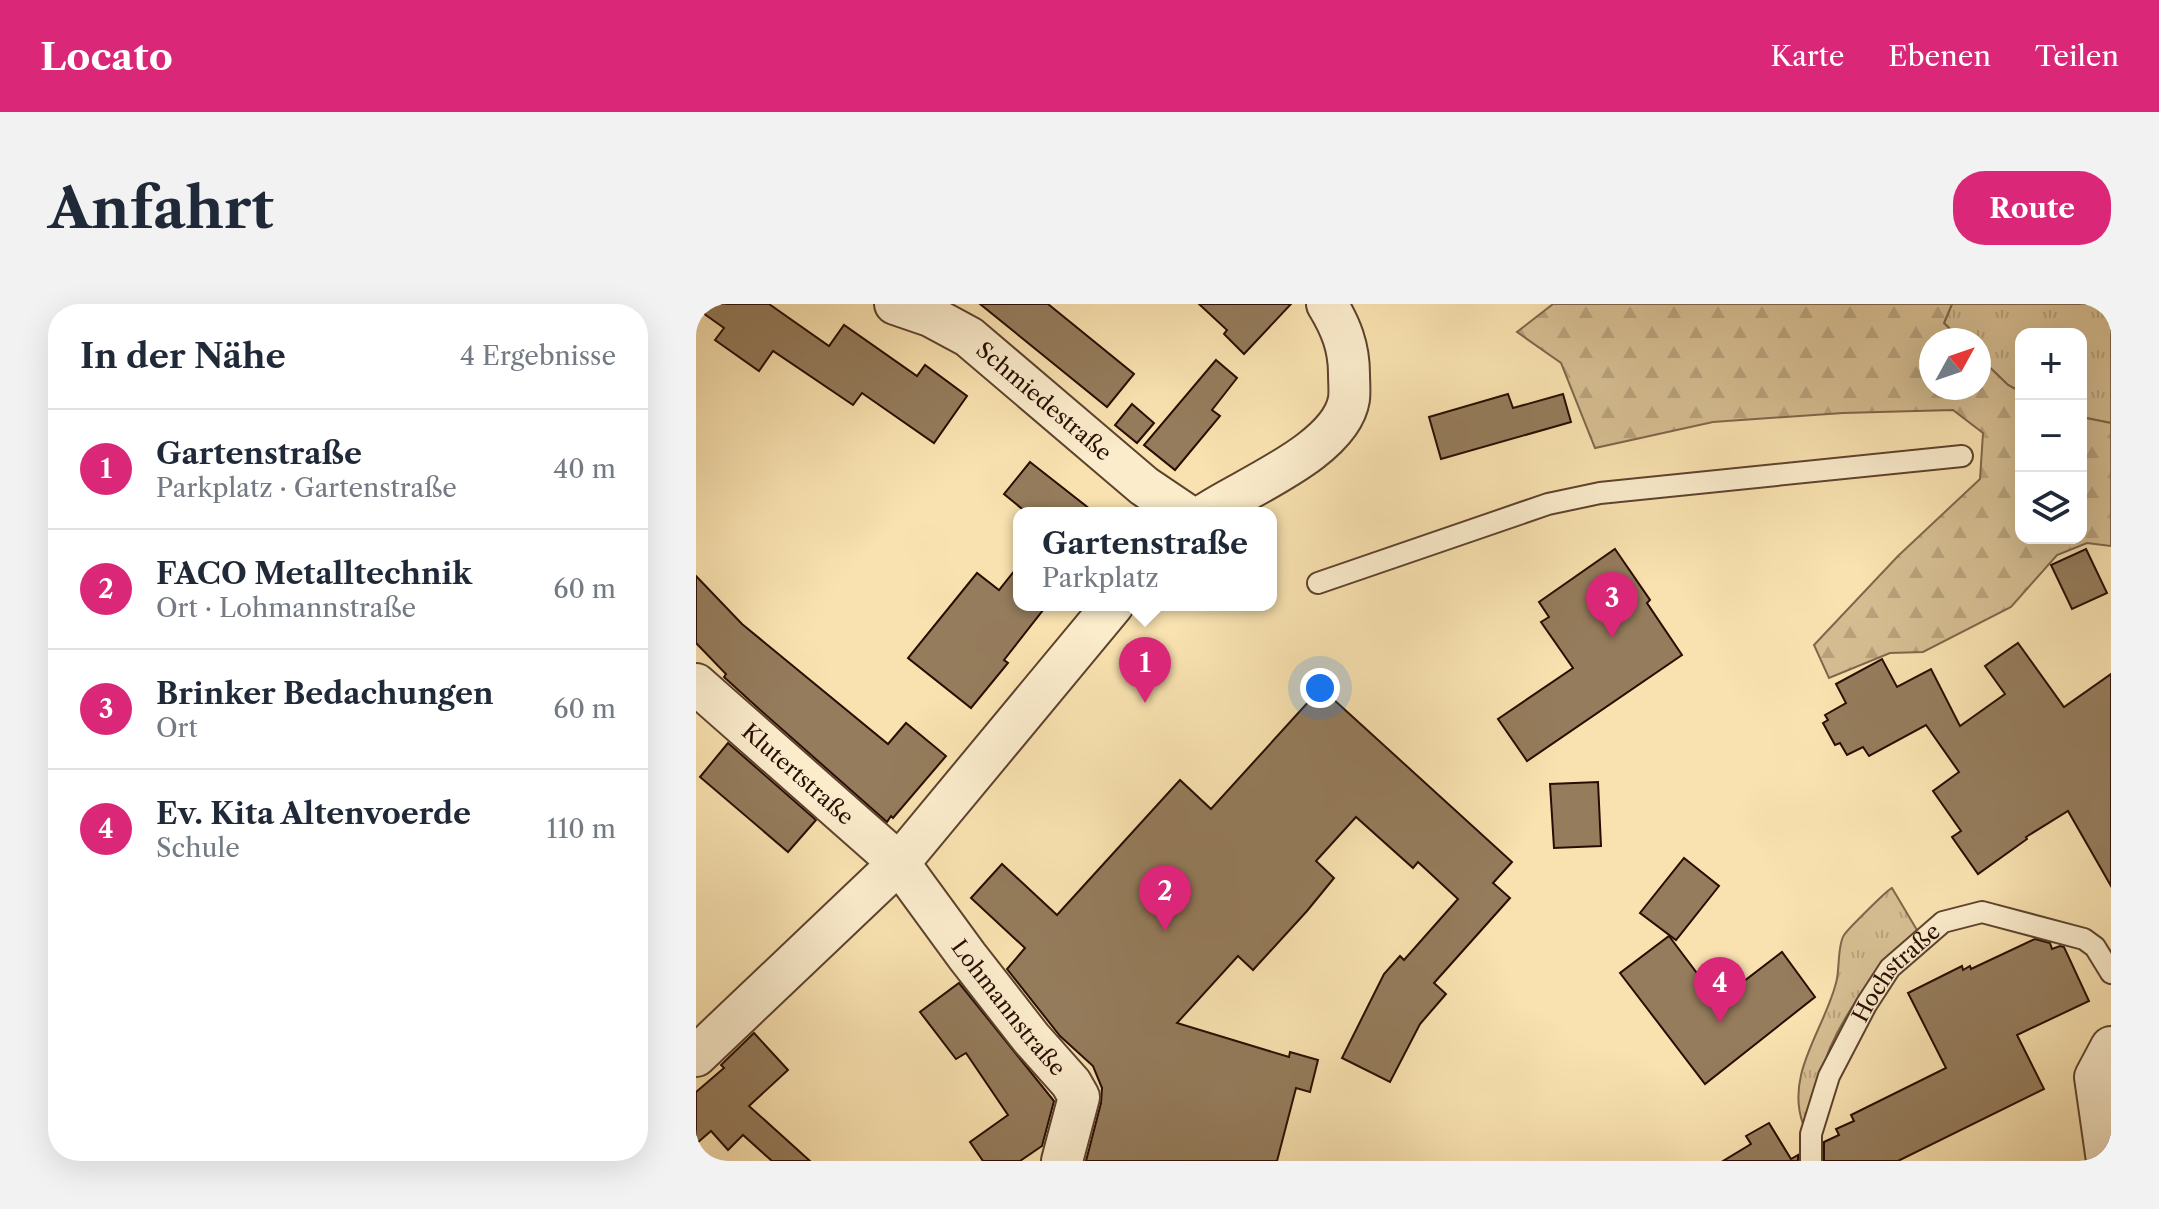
<!DOCTYPE html>
<html lang="de">
<head>
<meta charset="utf-8">
<style>
  body { margin:0; font-family:"Libre Caslon Text",serif; background:#f2f2f3; color:#1f2937 }
  .controls { position:absolute; right:24px; top:24px; display:grid; overflow:hidden; border-radius:16px; box-shadow:0 8px 32px #0002 }
  .controls button { width:72px; height:72px; display:grid; place-items:center; padding:0; border:0; border-bottom:2px solid #e0e1e3; background:#fff; color:#1f2937; font:40px sans-serif }
  .compass { position:absolute; left:1223px; top:24px; width:72px; height:72px; border-radius:50%; background:#fff; box-shadow:0 8px 32px #0002; rotate:50deg }
  .you { position:absolute; left:624px; top:384px; width:28px; height:28px; margin:-20px; border:6px solid #fff; border-radius:50%; background:#1a73e8; box-shadow:0 0 0 12px #1a73e833 }
  .badge { display:grid; place-items:center; width:52px; height:52px; border-radius:50%; background:#db2777; color:#fff; font-size:26px; font-weight:700 }
  .pin { position:absolute; translate:-50% -66px; filter:drop-shadow(0 2px 4px #0008) }
  .pin::after { content:''; position:absolute; top:42px; width:28px; height:24px; background:inherit; clip-path:polygon(0 0,100% 0,50% 100%) }
  .popup { position:absolute; left:317px; top:203px; width:264px; height:104px; box-sizing:border-box; display:grid; place-content:center; border-radius:16px; background:#fff; filter:drop-shadow(0 2px 6px #0005); font-size:26px; white-space:nowrap; color:#747a83 }
  .popup b { font-size:30px; color:#1f2937 }
  .popup::after { content:''; position:absolute; left:50%; top:100%; margin-left:-16px; border:16px solid transparent; border-top-color:#fff }
  .list { margin:0; padding:0; list-style:none }
  h2 { display:flex; justify-content:space-between; align-items:center; height:104px; margin:0; padding:0 32px; font-size:34px }
  h2 small { font-size:26px; font-weight:400; color:#747a83 }
  .list li { display:grid; grid-template-columns:52px 1fr auto; gap:24px; align-items:center; box-sizing:border-box; height:120px; padding:0 32px; border-top:2px solid #e0e1e3 }
  .list b { display:block; font-size:30px; white-space:nowrap }
  .list p { margin:0; font-size:26px; white-space:nowrap; color:#747a83 }
  .list em { font-size:26px; font-style:normal; color:#747a83 }
  .icon { flex:none; width:44px; height:44px; fill:none; stroke:currentColor; stroke-width:2; stroke-linecap:round; stroke-linejoin:round }
  .map { position:relative; flex:none; width:1415px; height:857px; overflow:hidden; border-radius:32px }
  header { display:flex; align-items:center; gap:48px; box-sizing:border-box; height:112px; padding:0 40px; background:#db2777; color:#fff }
  header strong { font-size:38px }
  nav { display:flex; gap:44px; margin-inline-start:auto; font-size:28px }
  .intro { display:flex; align-items:center; justify-content:space-between; box-sizing:border-box; height:192px; padding:0 48px }
  h1 { margin:0; font-size:56px }
  .button { padding:20px 36px; border-radius:32px; background:#db2777; color:#fff; font-size:28px; font-weight:700 }
  main { display:flex; gap:48px; padding:0 48px }
  aside { flex:1; background:#fff; border-radius:32px; box-shadow:0 8px 32px #0002 }
  .map>svg:first-child { display:block }
  .grass { fill:url(#grass-tufts); stroke:#80664a; stroke-width:2 }
  .forest { fill:url(#forest-firs); stroke:#80664a; stroke-width:2 }
  .building { fill:#957c5c; stroke:#290d02; stroke-width:2 }
  .lines { fill:none; stroke-linecap:round; stroke-linejoin:round }
  .service-casing { stroke:#5d422e; stroke-width:24 }
  .minor-casing { stroke:#5d422e; stroke-width:44 }
  .service { stroke:#fbeccc; stroke-width:20 }
  .minor { stroke:#fbeccc; stroke-width:40 }
  .labels { text-anchor:middle; stroke-width:8; stroke-linejoin:round; paint-order:stroke }
  .street-label { font-size:22px; fill:#290d02; stroke:#fbeccc }
</style>
</head>
<body>
<header>
<strong>Locato</strong>
<nav><a>Karte</a><a>Ebenen</a><a>Teilen</a></nav>
</header>
<div class="intro"><h1>Anfahrt</h1><a class="button">Route</a></div>
<main>
<aside>
<h2>In der Nähe<small>4 Ergebnisse</small></h2>
<ul class="list">
<li><span class="badge">1</span><div><b>Gartenstraße</b><p>Parkplatz · Gartenstraße</p></div><em>40 m</em></li>
<li><span class="badge">2</span><div><b>FACO Metalltechnik</b><p>Ort · Lohmannstraße</p></div><em>60 m</em></li>
<li><span class="badge">3</span><div><b>Brinker Bedachungen</b><p>Ort</p></div><em>60 m</em></li>
<li><span class="badge">4</span><div><b>Ev. Kita Altenvoerde</b><p>Schule</p></div><em>110 m</em></li>
</ul>
</aside>
<div class="map">
<svg width="1415" height="857" viewBox="0 0 1415 857">
  <defs>
    <pattern id="grass-tufts" width="24" height="20" patternUnits="userSpaceOnUse" patternTransform="scale(2)"><rect width="24" height="20" fill="#d6be92"/><path d="M3 7l-1-3M5 7V3M7 7l1-3M15 17l-1-3M17 17v-4M19 17l1-3" fill="none" stroke="#b8a27c"/></pattern>
    <pattern id="forest-firs" width="22" height="20" patternUnits="userSpaceOnUse" patternTransform="scale(2)"><rect width="22" height="20" fill="#d6be92"/><path d="M5 1l3.5 6h-7zM16 11l3.5 6h-7z" fill="#b8a27c"/></pattern>
  </defs>
  <rect width="100%" height="100%" fill="#f9e2b0"/>
  <filter id="stains"><feTurbulence type="fractalNoise" baseFrequency=".0025" numOctaves="4"/><feColorMatrix values="0 0 0 0 .2 0 0 0 0 .09 0 0 0 0 .02 0 0 0 .5 -.17"/></filter>
  <radialGradient id="worn" r=".72"><stop offset=".6" stop-color="#630" stop-opacity="0"/><stop offset="1" stop-color="#630" stop-opacity=".3"/></radialGradient>
  <!-- grass -->
  <g class="grass">
    <polygon points="1256,0 1415,0 1415,119 1385,113 1385,30 1325,30 1325,88 1312,81 1283,53 1283,36 1265,36 1248,19"/>
    <path d="M1196,584L1221,626C1186,660 1154,698 1134,744C1124,768 1120,796 1107,820C1089,770 1128,726 1140,679C1144,666 1141,642 1148,631C1152,625 1191,586 1196,584Z"/>
  </g>
  <!-- forest -->
  <polygon class="forest" points="857,0 1256,0 1248,19 1265,36 1235,36 1235,84 1283,84 1283,53 1312,81 1325,88 1325,234 1385,234 1385,113 1415,119 1415,242 1391,239 1361,251 1315,303 1227,348 1194,349 1133,374 1118,341 1202,252 1284,175 1287,129 1257,106 1147,109 1017,118 899,144 865,59 821,28"/>
  <!-- building -->
  <g class="building">
    <polygon points="0,0 73,0 133,42 148,21 221,72 229,61 271,92 238,139 166,89 157,101 77,47 63,67 19,36 28,24 0,4"/>
    <polygon points="284,0 352,0 438,70 411,103"/>
    <polygon points="503,0 595,0 548,50 528,30 531,26"/>
    <polygon points="520,56 541,74 516,106 524,112 479,166 448,141"/>
    <polygon points="812,90 817,104 867,90 875,118 745,155 733,113"/>
    <polygon points="436,100 458,119 441,139 419,121"/>
    <polygon points="334,158 399,209 331,209 308,190"/>
    <polygon points="919,245 954,296 951,299 986,351 831,457 802,415 877,364 845,318 853,313 843,298"/>
    <polygon points="1390,245 1411,289 1376,305 1355,261"/>
    <polygon points="323,261 323,301 351,301 308,356 312,359 275,404 212,354 281,269 303,286"/>
    <polygon points="0,272 46,320 192,440 210,419 250,452 197,514 195,512 191,518 62,404 28,373 30,370 0,339"/>
    <polygon points="1322,339 1368,403 1415,370 1415,582 1372,507 1330,533 1331,535 1282,570 1256,533 1265,527 1237,487 1263,468 1230,421 1173,452 1167,443 1151,451 1144,439 1139,441 1127,419 1132,416 1129,411 1150,399 1140,380 1186,355 1201,383 1235,365 1264,422 1309,390 1289,362"/>
    <polygon points="625,384 816,558 797,579 814,594 738,679 750,690 724,720 694,778 646,754 688,670 704,652 708,656 762,595 722,558 717,564 660,513 620,557 638,574 611,607 557,666 542,652 481,719 593,753 594,748 622,756 614,788 600,784 581,857 390,857 405,799 406,784 397,762 364,732 311,665 329,644 275,594 306,560 361,611 484,476 515,505"/>
    <polygon points="32,439 120,516 92,548 4,473"/>
    <polygon points="902,478 905,542 858,544 854,480"/>
    <polygon points="988,554 1023,582 980,636 944,609"/>
    <polygon points="973,632 1022,697 1086,648 1119,693 1009,780 924,669"/>
    <polygon points="1339,635 1354,639 1356,645 1364,642 1368,643 1393,697 1321,731 1348,785 1202,857 1128,857 1128,838 1143,831 1140,825 1158,817 1155,811 1250,764 1212,689 1266,662 1267,666 1274,662 1275,665"/>
    <polygon points="263,679 358,797 346,842 324,857 287,857 274,838 312,811 270,749 260,755 224,708"/>
    <polygon points="58,729 92,766 53,802 114,857 76,857 47,831 32,846 15,827 0,840 0,788 28,764 25,761"/>
    <polygon points="1073,819 1095,855 1102,851 1102,857 1027,857 1055,840 1050,832"/>
  </g>
  <g class="lines">
    <!-- service casing -->
    <g class="service-casing">
      <g id="service">
        <polyline points="622,279 852,200 904,189 1266,152"/>
        <path id="s1" d="M1115,857V830L1133,772L1170,701L1194,664L1247,618L1286,608L1388,635L1399,643L1415,669"/>
      </g>
    </g>
    <!-- minor casing -->
    <g class="minor-casing">
      <g id="minor">
        <path id="s2" d="M199,0L234,12L273,33L448,182L488,209"/>
        <path d="M511,209C550,183 645,146 653,95C654,87 653,78 653,70C653,43 645,23 631,0"/>
        <path id="s3" d="M0,380L203,559L271,652L335,734L375,779L383,793L366,857"/>
        <polyline points="0,752 203,559 417,301"/>
        <polyline points="1411,857 1399,773 1415,743"/>
      </g>
    </g>
    <!-- service -->
    <use href="#service" class="service"/>
    <!-- minor -->
    <use href="#minor" class="minor"/>
  </g>
  <g class="labels">
    <!-- street labels -->
    <g class="street-label">
      <text dy="8" stroke="none"><textPath href="#s2" startOffset="180">Schmiedestraße</textPath></text>
      <text dy="8" stroke="none"><textPath href="#s3" startOffset="136">Klutertstraße</textPath></text>
      <text dy="8" stroke="none"><textPath href="#s1" startOffset="212">Hochstraße</textPath></text>
      <text dy="8" stroke="none"><textPath href="#s3" startOffset="452">Lohmannstraße</textPath></text>
    </g>
  </g>
  <rect width="100%" height="100%" filter="url(#stains)"/>
  <rect width="100%" height="100%" fill="url(#worn)"/>
</svg>
<div class="controls">
<button>+</button>
<button>−</button>
<button><svg class="icon" aria-label="layers" viewBox="0 0 24 24"><path d="M12 4l9 5-9 5-9-5zM3 14l9 5 9-5"/></svg></button>
</div>
<svg class="compass" viewBox="-18 -18 36 36"><path d="M0-13l5 13h-10z" fill="#e53935"/><path d="M0 13l5-13h-10z" fill="#747a83"/></svg>
<div class="you"></div>
<div class="pin badge" style="left:449px;top:399px">1</div>
<div class="popup"><b>Gartenstraße</b>Parkplatz</div>
<div class="pin badge" style="left:469px;top:627px">2</div>
<div class="pin badge" style="left:916px;top:334px">3</div>
<div class="pin badge" style="left:1024px;top:719px">4</div>
</div>
</main>
</body>
</html>
